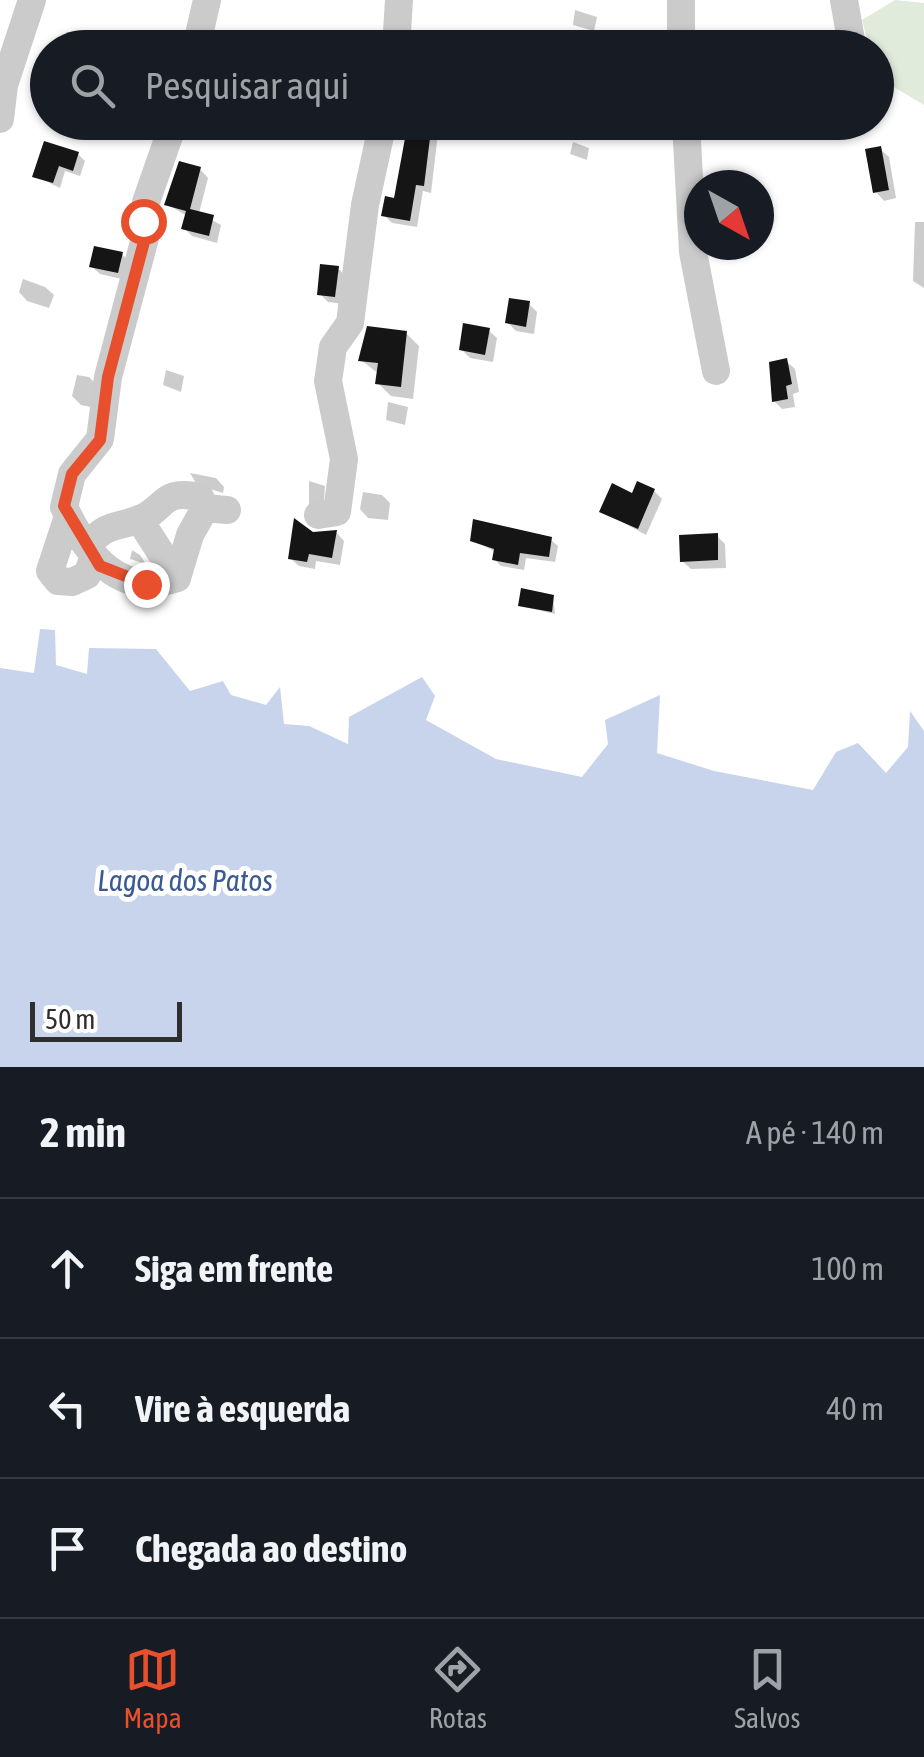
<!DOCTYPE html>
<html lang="pt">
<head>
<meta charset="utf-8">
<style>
  body { margin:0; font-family:"Asap Condensed",sans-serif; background:#20242c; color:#f1f3f6 }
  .compass { position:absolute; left:684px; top:170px; width:90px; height:90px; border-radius:50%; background:#171b24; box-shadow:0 2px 8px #0004; rotate:140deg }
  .scale { position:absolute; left:30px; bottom:25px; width:152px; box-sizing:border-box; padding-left:10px; border:5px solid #2e2e2e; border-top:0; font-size:28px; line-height:35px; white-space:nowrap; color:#2e2e2e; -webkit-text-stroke:8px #fff; paint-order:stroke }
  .stop { position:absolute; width:30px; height:30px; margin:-22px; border:8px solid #e74f2d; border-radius:50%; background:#fff }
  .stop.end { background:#e74f2d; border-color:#fff; box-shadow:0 2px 10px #0008 }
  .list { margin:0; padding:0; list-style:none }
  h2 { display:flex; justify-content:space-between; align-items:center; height:130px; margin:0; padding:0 40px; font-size:42px }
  h2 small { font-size:32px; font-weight:400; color:#9ea1a6 }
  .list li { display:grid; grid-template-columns:65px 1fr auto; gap:30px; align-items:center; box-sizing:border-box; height:140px; padding:0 40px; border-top:2px solid #363941 }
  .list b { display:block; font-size:38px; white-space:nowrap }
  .list em { font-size:32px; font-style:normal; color:#9ea1a6 }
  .icon { flex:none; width:55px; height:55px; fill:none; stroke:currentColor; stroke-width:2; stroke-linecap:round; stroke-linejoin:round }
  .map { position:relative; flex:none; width:924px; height:1067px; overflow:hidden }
  .search { position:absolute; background:#171b24; box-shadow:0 2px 8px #0004; left:30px; right:30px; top:30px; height:110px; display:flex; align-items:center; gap:25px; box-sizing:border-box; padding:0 35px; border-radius:55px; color:#9ea1a6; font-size:38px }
  .sheet { height:550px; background:#171b24 }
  nav { display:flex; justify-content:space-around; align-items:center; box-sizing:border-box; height:140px; border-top:2px solid #363941; background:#171b24; font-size:28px; color:#9ea1a6 }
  nav a { display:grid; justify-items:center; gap:5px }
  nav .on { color:#e74f2d }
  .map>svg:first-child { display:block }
  .green { fill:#e0ebdb }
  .water { fill:#c7d4ec }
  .shadow { fill:#0003 }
  .building { fill:#151515 }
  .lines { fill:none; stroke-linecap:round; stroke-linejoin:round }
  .minor { stroke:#cbcbcb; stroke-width:28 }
  .route { stroke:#e74f2d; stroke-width:12 }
  .labels { text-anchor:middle; stroke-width:10; stroke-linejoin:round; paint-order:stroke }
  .water-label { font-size:30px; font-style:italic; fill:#3b5a91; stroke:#fff }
</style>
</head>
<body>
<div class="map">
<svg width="924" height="1067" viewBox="0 0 924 1067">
  <rect width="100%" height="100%" fill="#fff"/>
  <!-- green -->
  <polygon class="green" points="895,0 924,3 924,105 877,77 876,48 869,47 862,20"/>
  <!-- water -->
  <polygon class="water" points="40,629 55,630 56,665 87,674 89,648 156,649 190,691 223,681 231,695 266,705 280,687 284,724 309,726 348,744 349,717 422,677 435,696 426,720 496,759 582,777 608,744 605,720 660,695 657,753 714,771 813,790 836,752 858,743 886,773 908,747 910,711 924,731 924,1067 0,1067 0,668 34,673"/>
  <!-- shadow -->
  <g class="shadow">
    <polygon points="575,10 597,17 594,31 573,25"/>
    <polygon points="57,42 75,48 55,48"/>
    <polygon points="250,44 268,45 270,48 250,48"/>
    <polygon points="411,122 439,125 431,193 423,191 417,227 392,223 384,215 396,201"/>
    <polygon points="583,122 608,122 605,138 591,136"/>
    <polygon points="573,142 589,148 587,160 570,154"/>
    <polygon points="880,149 889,157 896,198 884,201 876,192"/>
    <polygon points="78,154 85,161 80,176 65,171 60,188 35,176"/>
    <polygon points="200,169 208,178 199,213 221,225 217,243 192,236 184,228 187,216 167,204"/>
    <polygon points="915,222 924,222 924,288 913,281"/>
    <polygon points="122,254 130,263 126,280 100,274 91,266"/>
    <polygon points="338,268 346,277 343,304 328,302 320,294"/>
    <polygon points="23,279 45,287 54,295 49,308 27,301 19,292"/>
    <polygon points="529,304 537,312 534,334 516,331 507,322"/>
    <polygon points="488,330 497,338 493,362 470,358 461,349"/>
    <polygon points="406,333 419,346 413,399 391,396 378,383 379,374 361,360"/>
    <polygon points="786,361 795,369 799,392 793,394 795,407 782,409 774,401"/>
    <polygon points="166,370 184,376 181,392 163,385"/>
    <polygon points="77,375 89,377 98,386 95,408 81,405 72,396"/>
    <polygon points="388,402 408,407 405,425 386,420"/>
    <polygon points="190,473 216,478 224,487 223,493 197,485"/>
    <polygon points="309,481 325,486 324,500 309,507"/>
    <polygon points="654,491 662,499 646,535 602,511"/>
    <polygon points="363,492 382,495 390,503 388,520 368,518 360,509"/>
    <polygon points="336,532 344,541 340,565 316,561 315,569 299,566 290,558 312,534"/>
    <polygon points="717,536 725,544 726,568 691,569 682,561"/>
    <polygon points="472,540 551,540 558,546 555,562 526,558 524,570 501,566 495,560 496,552"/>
    <polygon points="132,550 140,555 146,564 130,559"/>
    <polygon points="553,597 555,614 520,606"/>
  </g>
  <!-- building -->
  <g class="building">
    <polygon points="408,122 432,122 424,186 416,185 410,221 381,216 385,196 394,198"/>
    <polygon points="44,141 79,152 73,171 59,166 53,183 32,177"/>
    <polygon points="881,146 889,190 873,193 865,149"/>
    <polygon points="179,161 201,167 190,209 214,215 209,236 181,229 186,211 164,205"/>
    <polygon points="94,246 123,252 118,273 89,267"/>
    <polygon points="320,264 339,266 335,297 317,295"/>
    <polygon points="509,298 530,301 526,327 505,323"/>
    <polygon points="463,323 490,328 485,355 459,350"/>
    <polygon points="367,326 407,331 401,387 375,384 378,363 358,361"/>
    <polygon points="787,358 792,384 786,386 788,399 772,402 769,362"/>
    <polygon points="637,481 655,489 638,529 599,512 612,483 632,493"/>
    <polygon points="294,518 313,532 337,530 332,558 309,554 307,562 288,559"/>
    <polygon points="473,519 552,537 549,557 520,553 518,565 492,560 494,549 470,541"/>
    <polygon points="718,533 718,560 680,562 679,535"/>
    <polygon points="521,588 554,595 552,612 518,606"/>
  </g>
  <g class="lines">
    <!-- minor -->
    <g class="minor">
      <polyline points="681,0 681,48"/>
      <polyline points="844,0 852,46"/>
      <polyline points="196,48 207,0"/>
      <polyline points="396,48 399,0"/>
      <polyline points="0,119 4,85 32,0"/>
      <path d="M174,122L146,202L145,238L108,377L100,439L72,474L64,507C86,553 118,599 177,578L190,535L205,508L227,510"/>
      <polyline points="686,122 693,252 716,371"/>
      <polyline points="318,515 337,512 344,459 328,381 333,347 350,323 365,205 383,122"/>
      <polyline points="68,516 50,571 58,581 72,582 87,575 93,559"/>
      <polyline points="139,519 177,578"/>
      <path d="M89,544C108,523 115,528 137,520C167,510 159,488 200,497L205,508"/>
    </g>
  </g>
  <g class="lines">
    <!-- route -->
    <polyline class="route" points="143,221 145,238 108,377 100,440 72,474 64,506 100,566 146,584"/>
  </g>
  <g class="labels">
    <!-- water labels -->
    <g class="water-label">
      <text x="185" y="891">Lagoa dos Patos</text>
    </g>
  </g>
</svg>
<svg class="compass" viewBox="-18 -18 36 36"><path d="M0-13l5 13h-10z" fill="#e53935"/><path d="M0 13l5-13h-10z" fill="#9ea1a6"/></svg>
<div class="scale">50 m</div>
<div class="stop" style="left:143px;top:221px"></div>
<div class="stop end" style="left:146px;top:584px"></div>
<div class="search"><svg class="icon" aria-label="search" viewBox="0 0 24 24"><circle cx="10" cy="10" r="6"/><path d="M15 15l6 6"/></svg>Pesquisar aqui</div>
</div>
<section class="sheet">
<h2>2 min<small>A pé · 140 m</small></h2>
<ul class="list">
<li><svg class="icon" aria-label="ahead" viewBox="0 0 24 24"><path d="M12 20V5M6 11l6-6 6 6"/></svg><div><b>Siga em frente</b></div><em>100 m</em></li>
<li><svg class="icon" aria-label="left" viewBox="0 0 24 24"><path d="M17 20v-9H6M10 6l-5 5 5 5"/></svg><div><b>Vire à esquerda</b></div><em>40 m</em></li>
<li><svg class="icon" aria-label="arrive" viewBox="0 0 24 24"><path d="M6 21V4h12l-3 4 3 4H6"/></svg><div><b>Chegada ao destino</b></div></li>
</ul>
</section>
<nav>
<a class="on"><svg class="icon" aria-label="map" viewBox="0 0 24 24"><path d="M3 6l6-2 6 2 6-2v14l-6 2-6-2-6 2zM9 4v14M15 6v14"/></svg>Mapa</a>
<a><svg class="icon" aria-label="directions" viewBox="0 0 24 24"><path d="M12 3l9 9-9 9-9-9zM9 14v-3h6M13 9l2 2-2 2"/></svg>Rotas</a>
<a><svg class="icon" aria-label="saved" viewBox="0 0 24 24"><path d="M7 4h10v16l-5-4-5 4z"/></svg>Salvos</a>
</nav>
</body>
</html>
